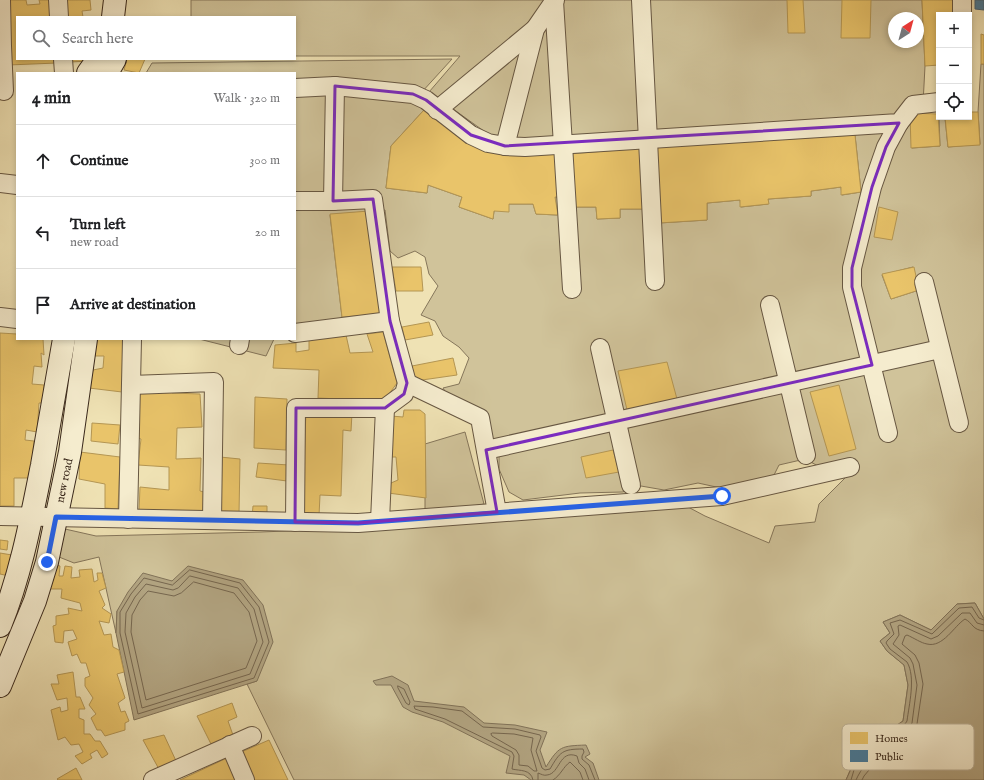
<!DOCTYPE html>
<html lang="en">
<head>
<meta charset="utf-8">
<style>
  body { margin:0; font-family:"IM FELL English",serif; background:#f6f6f6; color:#202124 }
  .controls { position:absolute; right:12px; top:12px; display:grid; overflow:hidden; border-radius:0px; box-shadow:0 2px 6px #0003 }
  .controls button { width:36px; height:36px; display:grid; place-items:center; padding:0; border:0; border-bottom:1px solid #e0e0e0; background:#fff; color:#202124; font:20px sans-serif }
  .compass { position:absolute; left:888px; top:12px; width:36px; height:36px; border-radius:50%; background:#fff; box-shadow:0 2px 6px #0003; rotate:36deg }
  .stop { position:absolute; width:12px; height:12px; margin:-9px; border:3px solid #2563eb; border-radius:50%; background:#fff }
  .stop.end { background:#2563eb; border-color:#fff; box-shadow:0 1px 4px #0008 }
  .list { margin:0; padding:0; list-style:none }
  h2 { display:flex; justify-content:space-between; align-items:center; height:52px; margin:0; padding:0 16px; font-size:17px }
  h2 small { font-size:13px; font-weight:400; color:#757577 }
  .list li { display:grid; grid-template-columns:26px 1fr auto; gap:12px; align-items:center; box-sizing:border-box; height:72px; padding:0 16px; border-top:1px solid #e0e0e0 }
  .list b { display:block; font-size:15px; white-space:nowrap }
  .list p { margin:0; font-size:13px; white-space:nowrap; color:#757577 }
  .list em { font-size:13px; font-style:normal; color:#757577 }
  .icon { flex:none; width:22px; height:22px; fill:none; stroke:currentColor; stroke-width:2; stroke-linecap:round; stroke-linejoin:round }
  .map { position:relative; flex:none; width:984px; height:780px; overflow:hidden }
  .search { position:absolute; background:#fff; box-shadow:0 2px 6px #0003; left:16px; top:16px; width:280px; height:44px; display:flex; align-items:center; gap:10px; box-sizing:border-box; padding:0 14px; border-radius:0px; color:#757577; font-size:15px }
  .panel { position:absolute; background:#fff; box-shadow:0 2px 6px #0003; left:16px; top:72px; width:280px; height:268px; border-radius:0px }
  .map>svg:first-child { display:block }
  .green { fill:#d0c39a; stroke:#85765b; fill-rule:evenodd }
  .water { fill:#b1a380; stroke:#817258 }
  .homes { fill:#e9c46a; stroke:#b49653 }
  .public { fill:#457b9d; stroke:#426276 }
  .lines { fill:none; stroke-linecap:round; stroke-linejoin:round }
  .shore { stroke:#76664e; stroke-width:1 }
  .street-casing { stroke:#675742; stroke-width:20 }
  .secondary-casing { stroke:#3a291c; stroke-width:24 }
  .street { stroke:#f5ecce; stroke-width:18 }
  .secondary { stroke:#f5ecce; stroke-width:22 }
  .route { stroke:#2563eb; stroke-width:5 }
  .marked { fill:none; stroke:#7b2cbf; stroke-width:3; stroke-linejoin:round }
  .labels { text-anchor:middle; stroke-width:4; stroke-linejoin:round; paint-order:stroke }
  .street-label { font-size:12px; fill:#3a291c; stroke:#f5ecce }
  .key { fill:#f5ecce; stroke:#bdb299; stroke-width:1 }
  .key-label { font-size:11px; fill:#3a291c }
</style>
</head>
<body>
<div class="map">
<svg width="984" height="780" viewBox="0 0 984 780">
  <rect width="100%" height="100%" fill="#efe2b4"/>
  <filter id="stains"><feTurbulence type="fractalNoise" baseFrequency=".005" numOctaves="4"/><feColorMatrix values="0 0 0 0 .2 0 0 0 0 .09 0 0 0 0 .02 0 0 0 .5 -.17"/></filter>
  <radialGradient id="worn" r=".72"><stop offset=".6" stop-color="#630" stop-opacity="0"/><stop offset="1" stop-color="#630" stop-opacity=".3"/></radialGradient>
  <!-- green -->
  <g class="green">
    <path d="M191,0H922L925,66L923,104L910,113L912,148L940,146L939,118H945L948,147L980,144L978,112L981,64H984V619L975,603L957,604L931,630L900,615L883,622L890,633L880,641L887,651L904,665L908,685L903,721L875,740L851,768L846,780H294L247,684L257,681L172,581L117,611L116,633L99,557L74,563L59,557L65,529L96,536L261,532L432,525L673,499L705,516L769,543L775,526L815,522L819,504L855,468L820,467L805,459L779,465L773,477L730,490L698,483L664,490L641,486L623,492L580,493L523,500L509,492L499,469V447L492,438L449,398L443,388L459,384L469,358L459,347L443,336L435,321L421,315L438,286L429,274L425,257L415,251L398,258L390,251L385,210L330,215L342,317L345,327L295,333V73H146L152,63L452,59L421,93L424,110L391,146L386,188L427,193L428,185L462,197L459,207L493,219L494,211L509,204H533L536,214L557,215L555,197H562L572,207H596L597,219L620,218V209H644L659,223L707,220V203L740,200L741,207L768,204V199L811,196V191L841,187L842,195L861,192L855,135L505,146L429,92L460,56H295V17H191ZM894,18H918V42H894ZM913,267L919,290L891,299L882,275Z"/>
    <polygon points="199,339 274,339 266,356"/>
    <polygon points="465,432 484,504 425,515 425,444"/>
  </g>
  <!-- water -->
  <g class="water">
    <polygon points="188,566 243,580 263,605 273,642 257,681 134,720 116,633 117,611 128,592 143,573 172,581"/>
    <polygon points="975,603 984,619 984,780 846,780 851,769 875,740 903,721 908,685 904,665 887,651 880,641 890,633 883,622 900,615 931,630 957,604"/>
    <path d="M392,676L408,685L414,701L464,707L484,723L515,725L547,732L540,750L546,767C559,746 561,746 586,745L590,754L585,757L593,763L599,780H531L524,775L506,773L510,756L443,722L412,712L403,707L391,685H376L373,681Z"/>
  </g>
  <!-- homes -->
  <g class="homes">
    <polygon points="5,0 26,0 27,5 40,4 39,0 50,0 52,17 17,17 17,59 56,59 57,63 8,65"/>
    <polygon points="66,0 90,0 91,10 82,11 83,17 67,17"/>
    <polygon points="787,0 803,0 805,33 788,33"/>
    <polygon points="842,0 871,0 870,38 841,38"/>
    <polygon points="922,0 958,0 959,15 939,15 939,65 925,66"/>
    <polygon points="981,34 984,35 984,64 981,64"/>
    <polygon points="70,59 90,59 90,61 70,62"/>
    <polygon points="127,59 145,59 139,73 124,70"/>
    <polygon points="424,110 513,155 558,150 562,197 555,197 558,215 536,214 533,204 509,204 509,212 494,211 493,219 459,207 462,197 428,185 427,193 386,188 391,146"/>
    <polygon points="969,112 978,112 980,145 948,147 945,117 969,117"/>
    <polygon points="910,113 938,114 940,146 911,148"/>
    <polygon points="855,135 861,192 841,195 841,187 811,191 811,196 768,199 769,204 740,207 740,200 707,203 707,220 659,223 656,147"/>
    <polygon points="643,148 644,209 620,209 620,218 597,219 596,207 572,207 569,154"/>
    <polygon points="879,207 898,212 892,240 874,237"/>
    <polygon points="369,211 382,314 342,317 330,214"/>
    <polygon points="392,267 421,267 423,291 396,291"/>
    <polygon points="914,267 919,290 891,299 882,274"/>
    <polygon points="429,322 433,335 405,340 402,327"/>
    <polygon points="383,332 397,383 384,401 318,398 319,370 273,368 275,345 296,343 296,352 309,350 309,338 346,335 350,353 373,352 367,334"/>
    <polygon points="0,333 17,334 17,339 43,339 44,355 41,353 42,367 34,366 32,384 44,385 44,403 39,403 37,432 26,430 25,440 34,441 30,478 14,478 14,506 0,506"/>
    <polygon points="96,339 125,339 122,392 89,388 93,370 103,368 104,356 95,356"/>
    <polygon points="453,358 457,375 415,381 412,366"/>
    <polygon points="667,362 677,399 627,410 618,371"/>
    <polygon points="839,385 856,449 829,456 810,392"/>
    <polygon points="138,390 172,390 172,393 200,394 202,427 177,428 176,459 201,458 200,491 204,492 205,513 139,512 140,487 169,490 169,467 138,465 141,439 137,438"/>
    <polygon points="255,397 287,399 286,450 254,448"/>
    <polygon points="404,410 420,410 425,414 426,498 388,493 391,483 398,480 396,457 390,457 391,416 403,417"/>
    <polygon points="306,411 352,413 351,431 343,430 341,496 320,495 319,516 302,515"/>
    <polygon points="92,423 120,425 118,444 91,441"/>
    <polygon points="613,450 619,472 586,478 581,457"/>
    <polygon points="80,452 120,457 118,509 105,508 105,484 79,479"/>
    <polygon points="220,457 240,459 239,514 218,513"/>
    <polygon points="258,463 289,465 287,481 256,477"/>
    <polygon points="253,506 267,506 267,517 252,517"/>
    <polygon points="0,540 8,541 7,550 0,549"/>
    <polygon points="0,553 12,555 9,576 0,574"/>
    <polygon points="53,564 60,566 59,576 63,576 65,566 72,567 71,578 80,577 79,570 92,569 94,582 98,580 97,573 102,573 106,588 99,591 105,605 102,608 111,614 109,623 99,621 104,635 111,634 113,647 119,650 124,672 117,674 125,698 118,703 121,712 125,711 129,721 125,723 125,730 105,736 101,730 97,730 91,718 96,714 89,705 93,698 85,686 85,678 90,676 86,663 81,663 77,654 72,656 68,642 77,639 73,630 64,631 63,643 55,642 53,626 56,625 56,616 69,614 68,608 82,611 80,603 61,598 62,589 50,589"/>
    <polygon points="73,672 76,697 80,697 85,709 79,709 79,718 84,720 84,734 90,734 95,741 100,741 108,754 102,758 97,750 90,754 92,758 82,764 75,756 83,752 79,744 71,745 65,737 58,740 51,710 60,707 61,712 68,710 67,698 57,700 51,684 59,684 57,675"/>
    <polygon points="232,703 237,717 228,721 234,738 213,748 197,716"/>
    <polygon points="164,735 177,763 160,771 143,740"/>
    <polygon points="269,740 288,780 252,780 239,753"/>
    <polygon points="227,758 237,780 180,780"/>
    <polygon points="76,768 82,780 58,780 57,779"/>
  </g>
  <!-- public -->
  <polygon class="public" points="975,0 984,0 984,10 975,9"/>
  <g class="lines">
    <!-- shore -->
    <g class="shore">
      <polygon points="190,570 240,583 259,607 269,642 254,678 138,714 120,633 120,612 131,594 144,578 172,585"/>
      <polygon points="190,576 238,588 254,609 263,642 250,674 142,708 125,632 126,613 135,597 146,584 173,590 178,588"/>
      <polygon points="194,582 234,593 249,612 257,641 246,668 146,700 131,632 132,615 140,600 148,591 174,596 181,593"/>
      <polygon points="398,686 404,689 410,702 409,705 406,703 398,688"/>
      <polygon points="493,733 514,734 533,738 531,750 537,771 534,771 528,766 519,765 519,755 516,750 492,736 491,734"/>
      <path d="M533,780C531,769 520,771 512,769L514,756L512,752L445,719L415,709L414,706L433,707L462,711L483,727L515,729L540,735L541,737L536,751L542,768L545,770L550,769C560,752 562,749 583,749L584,752L582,756V759L589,765L595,780"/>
      <path d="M538,780V773C541,774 544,776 547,775C560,774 559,749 577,756L579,763L585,769L589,780"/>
      <path d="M553,780C561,775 563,767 570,762L580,772L583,780"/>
      <path d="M851,780L854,770L877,743L905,724L907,721C909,705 916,677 907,662L890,649L886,643L887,641L894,634L890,623L900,620L932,634L959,608L972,607L979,618L984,620"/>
      <path d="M856,780C860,770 874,752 882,746C891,739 907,733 912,723L917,685L913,664L910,658L893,644L899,635L898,626L900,625L931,639L938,636L962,613H970L977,623L984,625"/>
      <path d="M862,780L864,776L885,751L912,733L917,724L923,684L919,663L915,655L902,644L905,636L907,635C914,638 921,643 927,644C943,648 954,626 965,619C973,623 972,630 984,631"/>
    </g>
    <!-- street casing -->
    <g class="street-casing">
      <g id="street">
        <polyline points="1,0 2,46 4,91"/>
        <polyline points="58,0 59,17"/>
        <polyline points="555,0 535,29 505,146 525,147 899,123 913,105 939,102"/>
        <polyline points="641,0 655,281"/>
        <polyline points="962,0 962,15"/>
        <polyline points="554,1 572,289"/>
        <polyline points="63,59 64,73"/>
        <polyline points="295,88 335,86 413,94 426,100 471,135 488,143 505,146"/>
        <polyline points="437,110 535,29"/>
        <polyline points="0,183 17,185"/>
        <polyline points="295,201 333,201 335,86"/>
        <polyline points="333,201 373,199 390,321 407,383 404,394 385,408"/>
        <polyline points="924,282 959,423"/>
        <polyline points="770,305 806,455"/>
        <polyline points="0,317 17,319"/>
        <polyline points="295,333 390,321"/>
        <polyline points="239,345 240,339"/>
        <polyline points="600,348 631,485"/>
        <polyline points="407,383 480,418 497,512"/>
        <polyline points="131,385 214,382 212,520"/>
        <polyline points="888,433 852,287 852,268 872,187 886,147 899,123"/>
        <polyline points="486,450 940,349"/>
        <polyline points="0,516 358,523 722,496 850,467"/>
        <polyline points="128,519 132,339"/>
        <polyline points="295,522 296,408 385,408 380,521"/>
        <polyline points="230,745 245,780"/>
        <polyline points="153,780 252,736"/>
      </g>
    </g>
    <!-- secondary casing -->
    <g class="secondary-casing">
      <g id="secondary">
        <polyline points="113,17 115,0"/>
        <polyline points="88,73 98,59"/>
        <polyline points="107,73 115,59"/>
        <path d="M0,626C21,574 31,520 42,465C49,423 57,381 64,339"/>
        <path id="s1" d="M0,686L35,601L47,562L70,452L86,339"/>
      </g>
    </g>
    <!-- street -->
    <use href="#street" class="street"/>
    <!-- secondary -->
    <use href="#secondary" class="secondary"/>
  </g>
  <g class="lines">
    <!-- route -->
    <polyline class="route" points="47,562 56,517 358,523 722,496"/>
  </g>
  <!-- marked area -->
  <path class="marked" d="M335,86L413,94L426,100L471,135L505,146L899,123L886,147L872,187L852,268V287L872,365L486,450L497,512L358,523L295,522L296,408H385L404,394L407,383L390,321L373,199L333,201Z"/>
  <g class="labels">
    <!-- street labels -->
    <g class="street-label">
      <text dy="4" stroke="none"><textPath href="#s1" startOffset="216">new road</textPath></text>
    </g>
  </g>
  <!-- legend -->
  <rect x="842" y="724" width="132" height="46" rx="6" class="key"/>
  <rect x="850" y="732" width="18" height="12" fill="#e9c46a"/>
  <rect x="850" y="750" width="18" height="12" fill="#457b9d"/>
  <g class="key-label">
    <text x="875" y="742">Homes</text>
    <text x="875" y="760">Public</text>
  </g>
  <rect width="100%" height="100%" filter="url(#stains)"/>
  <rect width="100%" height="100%" fill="url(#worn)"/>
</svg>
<div class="controls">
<button>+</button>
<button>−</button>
<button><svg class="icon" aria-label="locate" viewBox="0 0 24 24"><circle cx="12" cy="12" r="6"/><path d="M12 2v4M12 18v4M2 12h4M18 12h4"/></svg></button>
</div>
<svg class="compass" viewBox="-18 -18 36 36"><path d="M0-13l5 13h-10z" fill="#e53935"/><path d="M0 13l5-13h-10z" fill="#757577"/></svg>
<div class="stop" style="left:722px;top:496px"></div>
<div class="stop end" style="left:47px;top:562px"></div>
<div class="search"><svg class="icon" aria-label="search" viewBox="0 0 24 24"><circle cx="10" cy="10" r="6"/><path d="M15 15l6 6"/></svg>Search here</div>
<section class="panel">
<h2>4 min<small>Walk · 320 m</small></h2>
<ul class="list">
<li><svg class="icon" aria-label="ahead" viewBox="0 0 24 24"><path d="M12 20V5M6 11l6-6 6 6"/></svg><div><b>Continue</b></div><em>300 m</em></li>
<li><svg class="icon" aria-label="left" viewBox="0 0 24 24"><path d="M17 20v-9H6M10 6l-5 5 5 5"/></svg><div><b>Turn left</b><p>new road</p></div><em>20 m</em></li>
<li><svg class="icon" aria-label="arrive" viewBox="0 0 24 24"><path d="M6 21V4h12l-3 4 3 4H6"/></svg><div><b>Arrive at destination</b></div></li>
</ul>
</section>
</div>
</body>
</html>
